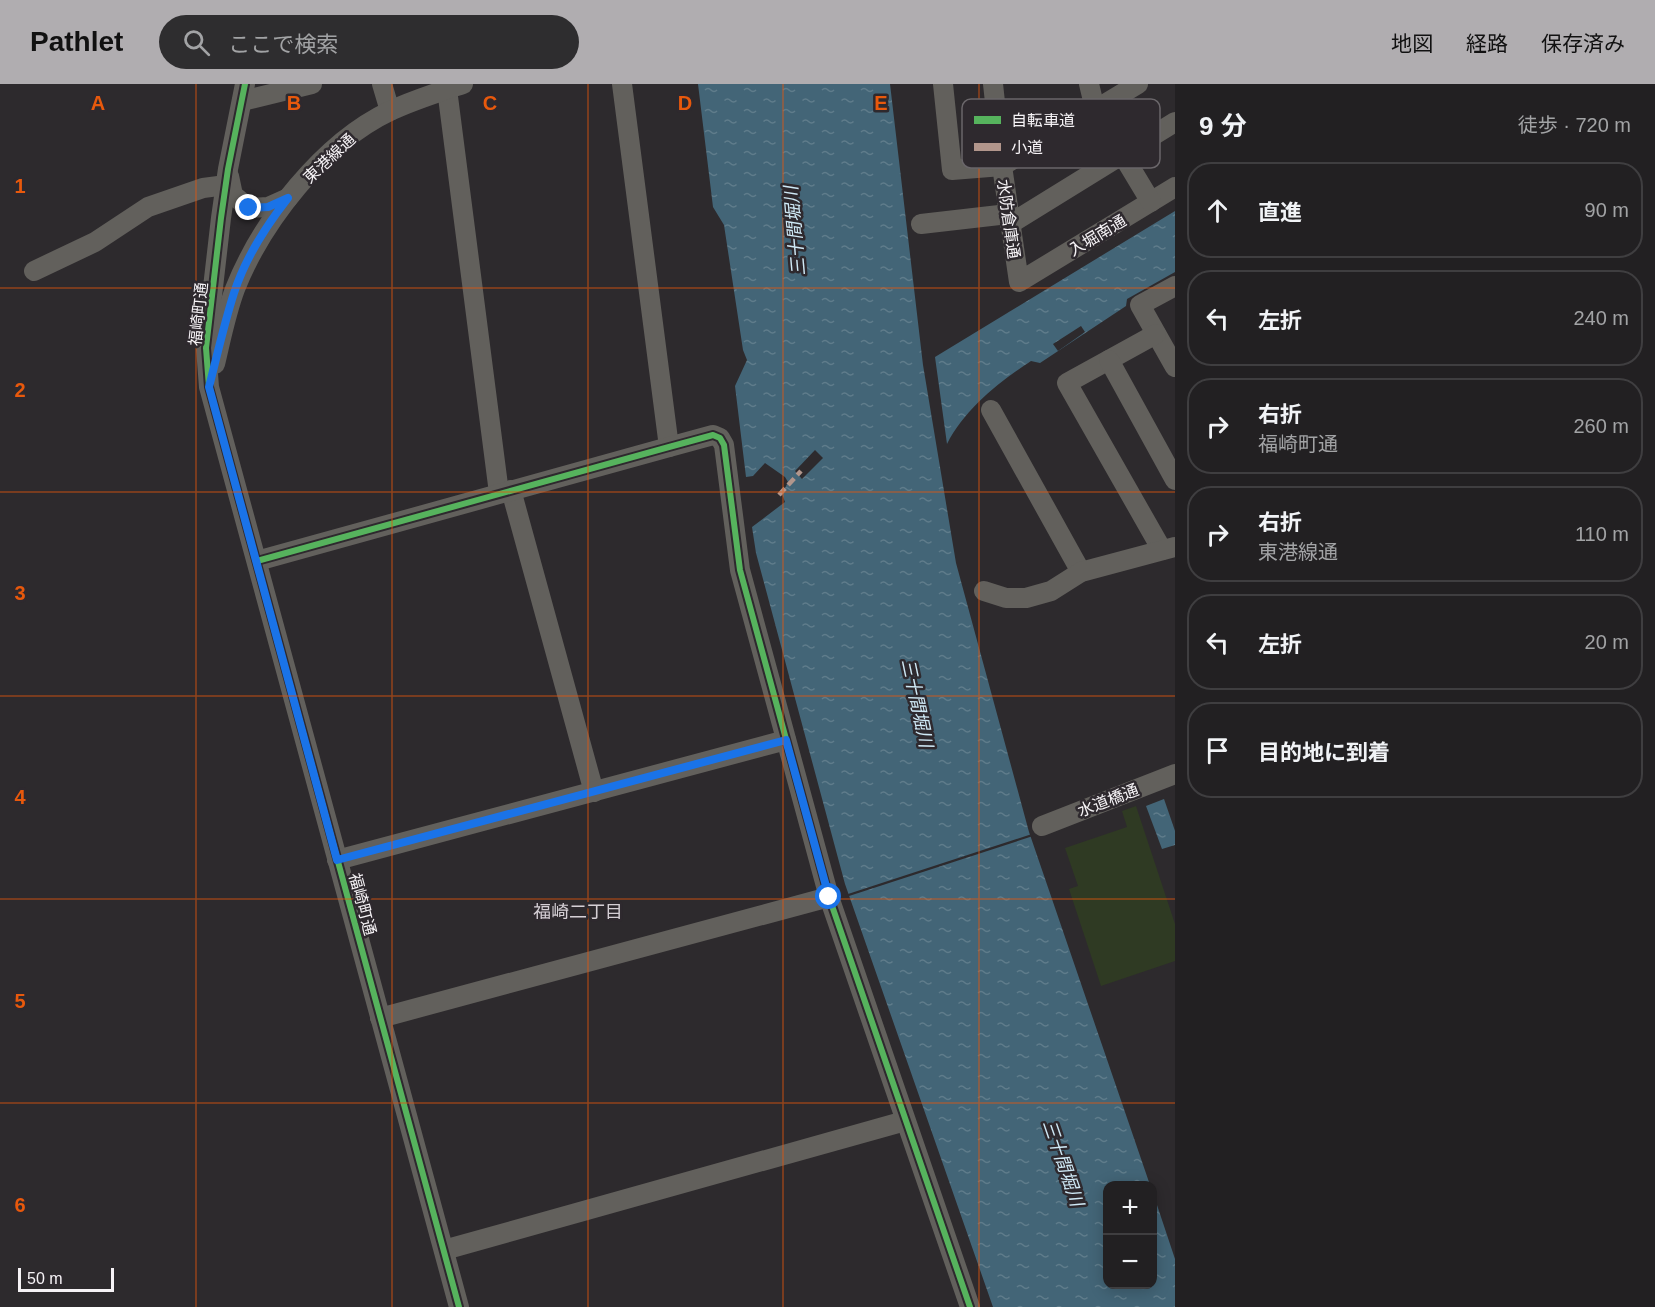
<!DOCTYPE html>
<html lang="ja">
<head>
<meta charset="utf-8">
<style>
  body { margin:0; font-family:Arial,"Noto Sans JP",sans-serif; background:#2e2d2f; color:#f1f3f6 }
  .controls { position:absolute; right:18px; bottom:18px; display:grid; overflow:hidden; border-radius:12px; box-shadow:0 3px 15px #0003 }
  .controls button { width:54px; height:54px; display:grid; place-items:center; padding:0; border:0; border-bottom:2px solid #3f3e40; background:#222022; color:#f1f3f6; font:30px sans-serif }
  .scale { position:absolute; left:18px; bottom:15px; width:96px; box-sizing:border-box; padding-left:6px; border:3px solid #f6f3f6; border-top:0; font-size:16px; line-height:21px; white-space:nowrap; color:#f6f3f6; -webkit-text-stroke:4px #2e292e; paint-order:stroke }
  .stop { position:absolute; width:18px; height:18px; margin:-14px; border:4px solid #1a73e8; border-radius:50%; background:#fff }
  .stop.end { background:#1a73e8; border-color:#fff; box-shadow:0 2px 6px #0008 }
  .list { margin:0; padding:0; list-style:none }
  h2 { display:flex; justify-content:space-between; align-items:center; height:78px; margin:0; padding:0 24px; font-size:26px }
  h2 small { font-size:20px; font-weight:400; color:#a2a3a5 }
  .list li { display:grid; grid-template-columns:39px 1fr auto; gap:18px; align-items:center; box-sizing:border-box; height:96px; margin:0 12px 12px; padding:0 12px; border:2px solid #3f3e40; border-radius:24px }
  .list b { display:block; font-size:22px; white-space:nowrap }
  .list p { margin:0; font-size:20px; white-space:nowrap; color:#a2a3a5 }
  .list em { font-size:20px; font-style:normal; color:#a2a3a5 }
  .icon { flex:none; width:33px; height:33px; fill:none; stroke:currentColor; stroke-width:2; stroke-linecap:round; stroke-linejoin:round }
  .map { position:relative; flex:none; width:1175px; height:1223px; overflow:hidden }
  header { display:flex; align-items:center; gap:36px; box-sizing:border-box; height:84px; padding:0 30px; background:#b0adb0; color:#111 }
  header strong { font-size:28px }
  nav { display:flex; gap:33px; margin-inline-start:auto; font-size:21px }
  .search { width:420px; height:54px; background:#2e2d2f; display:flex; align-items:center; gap:15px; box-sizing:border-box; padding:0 21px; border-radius:33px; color:#a2a3a5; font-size:22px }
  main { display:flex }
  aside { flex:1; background:#222022 }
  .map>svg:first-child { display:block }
  .pitch { fill:#2f3a23 }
  .water { fill:url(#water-ripples) }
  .pier { fill:#2d2a2d }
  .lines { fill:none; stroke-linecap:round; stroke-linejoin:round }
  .minor { stroke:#62605c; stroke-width:20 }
  .quiet { stroke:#b2968c; stroke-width:4.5; stroke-dasharray:9 4.5; stroke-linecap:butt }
  .cycleway-casing { stroke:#2e292e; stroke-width:10 }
  .cycleway { stroke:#56b35d; stroke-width:6 }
  .route { stroke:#1a73e8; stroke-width:8 }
  .grid { fill:none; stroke:#e8590c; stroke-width:1.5; stroke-opacity:0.55 }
  .labels { text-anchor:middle; stroke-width:5; stroke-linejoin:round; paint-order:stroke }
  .street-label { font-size:16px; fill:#f6f3f6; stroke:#2e292e }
  .water-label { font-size:18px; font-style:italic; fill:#cfe9f6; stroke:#2e292e }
  .neighbourhood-label { font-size:18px; fill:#d5cfd5; stroke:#2e292e }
  .key { fill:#2e292e; stroke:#6a666a; stroke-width:1.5 }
  .key-label { font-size:16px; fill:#f6f3f6 }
  .grid-label { font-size:20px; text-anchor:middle; font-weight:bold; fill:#e8590c; stroke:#2e292e; stroke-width:5; stroke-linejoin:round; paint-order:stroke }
</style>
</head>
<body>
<header>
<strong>Pathlet</strong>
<div class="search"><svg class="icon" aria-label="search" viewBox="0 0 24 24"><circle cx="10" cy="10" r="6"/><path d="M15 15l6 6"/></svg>ここで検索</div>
<nav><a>地図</a><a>経路</a><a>保存済み</a></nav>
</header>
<main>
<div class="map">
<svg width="1175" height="1223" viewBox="0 0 1175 1223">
  <defs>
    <pattern id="water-ripples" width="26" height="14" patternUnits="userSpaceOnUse" patternTransform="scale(1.5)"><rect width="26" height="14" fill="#436577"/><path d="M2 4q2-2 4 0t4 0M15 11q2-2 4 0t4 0" fill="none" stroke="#5f7c8b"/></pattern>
  </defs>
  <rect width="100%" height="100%" fill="#2d2a2d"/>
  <!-- pitch -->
  <polygon class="pitch" points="1136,722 1175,840 1175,877 1101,902 1069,805 1078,802 1065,764 1127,743 1122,727"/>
  <!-- water -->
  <g class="water">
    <polygon points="698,0 890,0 923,281 956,479 1029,748 1150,1101 1108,1102 1108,1200 1152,1200 1153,1109 1175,1175 1175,1223 993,1223 845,800 756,469 752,443 785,418 782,410 788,398 785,393 765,379 753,392 746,393 735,302 747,276 743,266 724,141 713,123"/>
    <path d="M1175,127V188L1127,215L1126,222L1040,279L1031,277C999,298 965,325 947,360L935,273Z"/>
    <polygon points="1164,715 1175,747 1175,761 1162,765 1146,722"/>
  </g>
  <!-- pier -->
  <g class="pier">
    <polygon points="1081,242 1085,248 1058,267 1053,260"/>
    <polygon points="815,366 823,374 802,395 795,387"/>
    <polygon points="1032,750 1033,752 846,813 845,811"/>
  </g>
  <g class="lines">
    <!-- minor -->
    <g class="minor">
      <polyline points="245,0 228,85 221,134 206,264 209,303 459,1223"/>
      <polyline points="382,0 390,27"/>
      <polyline points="622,0 669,363"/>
      <polyline points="943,0 952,86 1002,82 1138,0"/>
      <polyline points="993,0 1002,82 1019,198 1175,103"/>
      <polyline points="1089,0 1095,25 1151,118"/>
      <polyline points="447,5 499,409"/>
      <polyline points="242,17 312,0"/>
      <polyline points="229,92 233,111 249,124 268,123 288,114"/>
      <polyline points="921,140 1008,130"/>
      <polyline points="1010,140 1175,38"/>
      <polyline points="34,187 95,158 148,123 203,104 226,101"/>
      <polyline points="1175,202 1140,221 1175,283"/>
      <polyline points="1156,250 1067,299 1162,466"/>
      <polyline points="1109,276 1175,396"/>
      <path d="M215,280C221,255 226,229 235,205C262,137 323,59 390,27C413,16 439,8 463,0"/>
      <polyline points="991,326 1081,488"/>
      <polyline points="511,406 594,708"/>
      <polyline points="257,477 669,363 713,351 720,354 724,361 740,486 829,813 970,1223"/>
      <polyline points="984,507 1006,514 1026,514 1051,507 1081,488 1175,463"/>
      <polyline points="1042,742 1175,690"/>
      <polyline points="337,776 786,656"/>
      <polyline points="380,934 829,813"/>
      <polyline points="444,1166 905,1037"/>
    </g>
    <!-- quiet -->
    <polyline class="quiet" points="779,411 801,387"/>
    <!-- cycleway casing -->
    <g class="cycleway-casing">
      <g id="cycleway">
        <polyline points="245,0 228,85 221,134 206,264 209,303 459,1223"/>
        <polyline points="257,477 669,363 713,351 720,354 724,361 740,486 829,813 970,1223"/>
      </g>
    </g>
    <!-- cycleway -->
    <use href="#cycleway" class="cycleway"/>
  </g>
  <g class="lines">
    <!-- route -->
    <path class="route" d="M249,124L268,123L288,114C266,142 245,175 234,209C224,240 217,272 209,303L337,776L786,656L829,813"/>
  </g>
  <!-- grid -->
  <path class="grid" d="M196,0V1223M392,0V1223M588,0V1223M783,0V1223M979,0V1223M0,204H1175M0,408H1175M0,612H1175M0,815H1175M0,1019H1175"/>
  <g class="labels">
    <!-- street labels -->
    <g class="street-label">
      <text transform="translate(329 74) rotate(-43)" y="6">東港線通</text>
      <text transform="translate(1009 135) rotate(82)" y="6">水防倉庫通</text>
      <text transform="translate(1097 151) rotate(-31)" y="6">入堀南通</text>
      <text transform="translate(198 230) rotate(-84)" y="6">福崎町通</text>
      <text transform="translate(1108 716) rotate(-21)" y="6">水道橋通</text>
      <text transform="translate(363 820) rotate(75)" y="6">福崎町通</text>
    </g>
    <!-- water labels -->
    <g class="water-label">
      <text transform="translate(795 147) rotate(-95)" y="6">三十間堀川</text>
      <text transform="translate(917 619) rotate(78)" y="6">三十間堀川</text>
      <text transform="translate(1063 1079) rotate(71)" y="6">三十間堀川</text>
    </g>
    <!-- neighbourhood labels -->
    <g class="neighbourhood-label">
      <text x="578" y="834">福崎二丁目</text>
    </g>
  </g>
  <!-- legend -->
  <rect x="962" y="15" width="198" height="69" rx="9" class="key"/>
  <rect x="974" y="32" width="27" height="8" fill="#56b35d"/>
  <rect x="974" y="59" width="27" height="8" fill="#b2968c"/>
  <g class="key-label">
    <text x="1011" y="42">自転車道</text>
    <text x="1011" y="69">小道</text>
  </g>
  <g class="grid-label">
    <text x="98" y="26">A</text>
    <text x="294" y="26">B</text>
    <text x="490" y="26">C</text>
    <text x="685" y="26">D</text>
    <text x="881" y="26">E</text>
    <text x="20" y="109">1</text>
    <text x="20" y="313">2</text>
    <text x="20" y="516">3</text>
    <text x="20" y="720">4</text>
    <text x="20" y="924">5</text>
    <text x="20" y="1128">6</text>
  </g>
</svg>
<div class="controls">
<button>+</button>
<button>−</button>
</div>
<div class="scale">50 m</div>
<div class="stop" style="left:829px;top:813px"></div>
<div class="stop end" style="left:249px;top:124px"></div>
</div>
<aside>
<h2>9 分<small>徒歩 · 720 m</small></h2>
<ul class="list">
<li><svg class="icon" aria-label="ahead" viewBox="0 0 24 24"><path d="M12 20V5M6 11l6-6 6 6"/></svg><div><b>直進</b></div><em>90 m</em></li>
<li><svg class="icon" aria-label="left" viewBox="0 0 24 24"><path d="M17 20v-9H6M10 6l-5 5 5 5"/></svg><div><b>左折</b></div><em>240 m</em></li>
<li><svg class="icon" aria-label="right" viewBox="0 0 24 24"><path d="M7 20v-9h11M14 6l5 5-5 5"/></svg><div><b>右折</b><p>福崎町通</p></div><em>260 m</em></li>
<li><svg class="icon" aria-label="right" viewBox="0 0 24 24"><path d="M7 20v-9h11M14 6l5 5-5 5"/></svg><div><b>右折</b><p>東港線通</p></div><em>110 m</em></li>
<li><svg class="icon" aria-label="left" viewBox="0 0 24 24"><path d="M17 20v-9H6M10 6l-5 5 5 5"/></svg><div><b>左折</b></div><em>20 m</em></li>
<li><svg class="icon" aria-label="arrive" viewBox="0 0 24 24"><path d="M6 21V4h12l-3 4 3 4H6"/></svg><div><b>目的地に到着</b></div></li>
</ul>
</aside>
</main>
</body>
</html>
